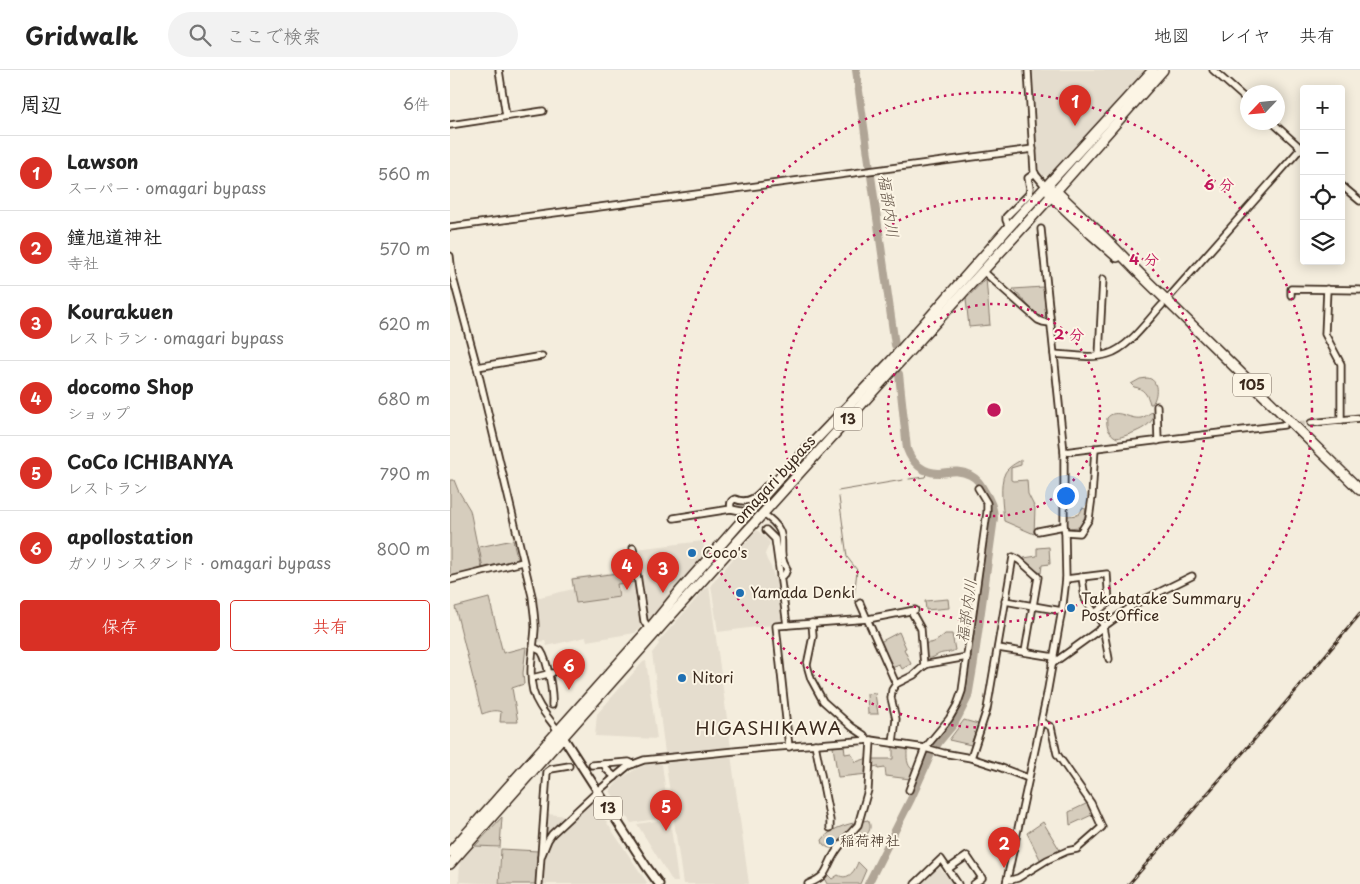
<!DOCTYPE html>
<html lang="ja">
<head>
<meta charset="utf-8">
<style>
  body { margin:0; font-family:"Playpen Sans","Klee One",sans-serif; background:#f2f2f2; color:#222 }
  .controls { position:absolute; right:15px; top:15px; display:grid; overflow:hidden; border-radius:5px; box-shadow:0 2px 12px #0003 }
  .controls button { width:45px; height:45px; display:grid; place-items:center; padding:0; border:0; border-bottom:1px solid #e0e0e0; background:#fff; color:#222; font:25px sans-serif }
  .compass { position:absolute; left:790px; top:15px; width:45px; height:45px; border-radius:50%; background:#fff; box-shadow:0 2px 12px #0003; rotate:244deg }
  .you { position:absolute; left:615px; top:425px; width:18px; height:18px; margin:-12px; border:4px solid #fff; border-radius:50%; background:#1a73e8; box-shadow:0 0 0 8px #1a73e833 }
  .badge { display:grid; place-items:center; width:32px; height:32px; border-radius:50%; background:#d93025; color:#fff; font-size:16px; font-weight:700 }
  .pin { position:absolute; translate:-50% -41px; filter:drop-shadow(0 1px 2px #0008) }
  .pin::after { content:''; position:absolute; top:26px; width:18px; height:15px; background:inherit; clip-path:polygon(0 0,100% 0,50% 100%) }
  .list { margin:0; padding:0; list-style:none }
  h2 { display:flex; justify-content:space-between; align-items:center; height:65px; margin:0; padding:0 20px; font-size:21px }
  h2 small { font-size:16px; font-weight:400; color:#767676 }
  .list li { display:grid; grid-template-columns:32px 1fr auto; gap:15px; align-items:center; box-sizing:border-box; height:75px; padding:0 20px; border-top:1px solid #e0e0e0 }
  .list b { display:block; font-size:19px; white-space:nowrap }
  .list p { margin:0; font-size:16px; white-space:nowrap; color:#767676 }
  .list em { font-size:16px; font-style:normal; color:#767676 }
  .actions { display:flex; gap:10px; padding:15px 20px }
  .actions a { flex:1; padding:11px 0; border:1px solid #d93025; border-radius:5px; text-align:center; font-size:18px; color:#d93025 }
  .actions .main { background:#d93025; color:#fff }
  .icon { flex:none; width:28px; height:28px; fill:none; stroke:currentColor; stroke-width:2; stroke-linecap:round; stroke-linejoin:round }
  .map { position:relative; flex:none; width:910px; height:814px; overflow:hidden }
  header { display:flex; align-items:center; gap:30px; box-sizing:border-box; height:70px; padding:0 25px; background:#fff; border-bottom:1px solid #e0e0e0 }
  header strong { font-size:24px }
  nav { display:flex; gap:28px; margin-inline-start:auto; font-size:18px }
  .search { width:350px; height:45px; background:#f2f2f2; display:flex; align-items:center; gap:12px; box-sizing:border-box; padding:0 18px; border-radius:28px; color:#767676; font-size:19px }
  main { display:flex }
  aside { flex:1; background:#fff }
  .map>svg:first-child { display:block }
  .built { fill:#e5ddce }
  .green { fill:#d6cdbd; stroke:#887c6e }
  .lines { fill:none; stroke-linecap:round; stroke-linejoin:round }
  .stream { stroke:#817466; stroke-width:1 }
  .river { stroke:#b0a596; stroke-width:8 }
  .minor-tunnel { stroke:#cfc6b7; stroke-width:5.5; stroke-dasharray:5.5 3; stroke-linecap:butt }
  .minor-casing { stroke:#3b2a1e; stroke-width:9 }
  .major-casing { stroke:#3b2a1e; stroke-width:11 }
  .highway-casing { stroke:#3b2a1e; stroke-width:12 }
  .minor { stroke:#fcf5e5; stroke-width:5.5 }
  .major { stroke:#fcf5e5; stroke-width:7 }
  .highway { stroke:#fcf5e5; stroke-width:9 }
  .rail-casing { stroke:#3b2a1e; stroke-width:3 }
  .rail { stroke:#fcf5e5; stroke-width:1; stroke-dasharray:4; stroke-linecap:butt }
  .ring { fill:none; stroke:#c2185b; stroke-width:2.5; stroke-dasharray:2.5 5 }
  .poi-dot { fill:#1f6fb2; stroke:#fcf5e5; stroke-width:2 }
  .labels { text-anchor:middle; stroke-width:4; stroke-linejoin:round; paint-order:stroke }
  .shield { fill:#fcf5e5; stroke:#75675a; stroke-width:1 }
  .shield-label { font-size:14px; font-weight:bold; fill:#3b2a1e }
  .street-label { font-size:15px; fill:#3b2a1e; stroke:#fcf5e5 }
  .poi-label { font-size:15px; fill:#3b2a1e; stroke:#fcf5e5; text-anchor:start }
  .water-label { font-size:16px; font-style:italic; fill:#645548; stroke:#fcf5e5 }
  .quarter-label { font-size:18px; letter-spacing:1px; fill:#3b2a1e; stroke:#fcf5e5 }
  .centre { fill:#c2185b; stroke:#fcf5e5; stroke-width:2.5 }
  .ring-label { font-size:15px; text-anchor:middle; font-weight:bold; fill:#c2185b; stroke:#fcf5e5; stroke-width:4; stroke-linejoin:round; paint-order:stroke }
</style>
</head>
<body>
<header>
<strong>Gridwalk</strong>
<div class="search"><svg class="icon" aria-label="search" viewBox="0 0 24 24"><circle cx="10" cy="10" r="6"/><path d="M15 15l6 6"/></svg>ここで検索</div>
<nav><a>地図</a><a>レイヤ</a><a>共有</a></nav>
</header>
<main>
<aside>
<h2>周辺<small>6件</small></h2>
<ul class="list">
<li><span class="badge">1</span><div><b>Lawson</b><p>スーパー · omagari bypass</p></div><em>560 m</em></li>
<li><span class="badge">2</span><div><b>鐘旭道神社</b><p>寺社</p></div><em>570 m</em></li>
<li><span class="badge">3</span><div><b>Kourakuen</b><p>レストラン · omagari bypass</p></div><em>620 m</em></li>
<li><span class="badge">4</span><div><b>docomo Shop</b><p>ショップ</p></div><em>680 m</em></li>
<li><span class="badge">5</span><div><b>CoCo ICHIBANYA</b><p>レストラン</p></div><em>790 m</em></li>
<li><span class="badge">6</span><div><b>apollostation</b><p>ガソリンスタンド · omagari bypass</p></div><em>800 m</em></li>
</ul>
<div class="actions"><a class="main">保存</a><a>共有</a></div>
</aside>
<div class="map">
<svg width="910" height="814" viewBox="0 0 910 814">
  <rect width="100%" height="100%" fill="#f4eddd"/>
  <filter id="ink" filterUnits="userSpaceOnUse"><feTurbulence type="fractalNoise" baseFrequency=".02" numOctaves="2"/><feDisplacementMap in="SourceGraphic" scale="10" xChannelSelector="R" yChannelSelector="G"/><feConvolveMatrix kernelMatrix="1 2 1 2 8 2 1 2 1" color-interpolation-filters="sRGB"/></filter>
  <g filter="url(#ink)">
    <!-- built -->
    <g class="built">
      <polygon points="581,0 695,0 601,105 595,106 589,103"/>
      <polygon points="307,460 317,469 320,473 315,484 317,490 321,497 324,507 328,513 333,551 322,552 322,555 268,562 261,515"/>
      <polygon points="253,471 255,486 200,551 197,550 186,479"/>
      <polygon points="185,499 193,554 185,563 137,571 136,567 97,576 95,571 88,572 89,555 86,528 123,519 121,508"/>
      <polygon points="259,516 281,678 219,685 215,683 202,583 209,574 208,572 256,518"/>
      <polygon points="196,591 207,669 145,666 147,644 193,592"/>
      <polygon points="281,685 299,814 233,814 216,695 220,691"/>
      <polygon points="209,693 212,694 219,747 181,753 160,721 170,709 186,699 198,694"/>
      <polygon points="143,732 153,747 198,814 92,814 94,786 102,771 112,760"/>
      <polygon points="97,744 118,746 98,766 97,765"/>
      <polygon points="220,749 228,812 223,812 187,754"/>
      <polygon points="23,775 50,778 48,814 9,812 10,789"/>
      <polygon points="488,796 504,814 469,814"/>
    </g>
    <!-- green -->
    <g class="green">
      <polygon points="536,208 540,255 519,257 516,229"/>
      <polygon points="593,217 596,243 595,247 592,248 589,247 563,219"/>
      <path d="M697,308C709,309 708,326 702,334H700C698,325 693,318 684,317L681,314L690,309Z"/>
      <path d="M702,342L704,345C702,358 678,365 667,368C658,363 656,357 657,348C666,337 679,350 691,348C695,347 698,344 702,342Z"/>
      <path d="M571,390V395L561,398V410L563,411L577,410L578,424L585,438L584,464L554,451C553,438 549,414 555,403C558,397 566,393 571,390Z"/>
      <polygon points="0,410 4,410 8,420 20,440 32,499 0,508"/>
      <path d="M632,438L636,439L634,449L630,457L617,458V446C625,445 630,447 632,438Z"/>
      <polygon points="63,470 68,491 33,499 29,477"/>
      <path d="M599,477L600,494L592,495L591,503C584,500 576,495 574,488L587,486V478Z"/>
      <polygon points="183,501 185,512 167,514 169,527 126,533 122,509"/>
      <path d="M39,528L53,583L76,577L73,603L74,614L62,618L68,652H50L51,642C45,639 38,642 32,644L5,537Z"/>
      <polygon points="498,529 499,538 476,540 475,531"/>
      <polygon points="449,562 456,578 454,579 461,594 452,599 450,595 441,598 430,572"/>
      <path d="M495,564H502L505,580C500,583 498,582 493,583C486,584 484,589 477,588L475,585V573C484,574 488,570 495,564Z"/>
      <polygon points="425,623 428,644 418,644 417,624"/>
      <polygon points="514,650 528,654 521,675 499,670"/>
      <path d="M443,674L457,678C457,687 456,695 463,700L460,709L436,706L435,698L428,699V696L423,697L422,689H443Z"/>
      <polygon points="394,675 395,684 401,683 406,692 418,688 418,704 388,707 383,677"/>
      <polygon points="638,733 644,744 620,755 619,742"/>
      <polygon points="52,747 50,777 25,776"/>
      <path d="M418,750C424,759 416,768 407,770L402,766C399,766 396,766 393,768C385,773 384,784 373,774L372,770C382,756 403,753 418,750Z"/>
      <polygon points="593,752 611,782 591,791 577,763"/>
      <polygon points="51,779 88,781 86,814 49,814"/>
      <path d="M408,792L416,800L410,814H377L374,808L378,805L382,809L388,805C398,811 405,801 408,792Z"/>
    </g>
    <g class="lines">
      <!-- stream -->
      <g class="stream">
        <polyline points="459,409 475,407 477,401"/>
        <polyline points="388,421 453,410"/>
        <polyline points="389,427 397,487 407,500 404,528 408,536"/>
        <polyline points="416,553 418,559"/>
      </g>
      <!-- river -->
      <g class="river">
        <polyline points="406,0 445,275"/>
        <path d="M418,814L461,729L481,684L489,672L504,654L509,645L518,627L524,592L544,448C544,438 541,431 535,422C531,415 528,409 520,405C509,399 500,402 489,403C473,403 462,393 457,379L449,304"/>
      </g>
      <!-- minor-tunnel -->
      <polyline class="minor-tunnel" points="841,354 861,353"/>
      <!-- minor casing -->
      <g class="minor-casing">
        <g id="minor">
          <polyline points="49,0 56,46"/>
          <polyline points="578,0 584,101 586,105 596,117"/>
          <polyline points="763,0 798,31"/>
          <polyline points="822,52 854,81"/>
          <polyline points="0,55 93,41"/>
          <polyline points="891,115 910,131"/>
          <polyline points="0,157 583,79"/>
          <polyline points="559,157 556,150 556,147 579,124 580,118 578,108 585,103"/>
          <path d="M0,186L2,204L27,297L82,526C83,537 85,547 85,558C84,578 78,600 83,621C87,636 99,648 108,661"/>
          <polyline points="533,201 588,250 593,252 600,253"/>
          <polyline points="877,219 875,264 891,294 891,350"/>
          <polyline points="721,225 851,78"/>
          <polyline points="841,225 841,219 910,220"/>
          <path d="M604,284C621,285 641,289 658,284C679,278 697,251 712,235"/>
          <polyline points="649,285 653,209"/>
          <polyline points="27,297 92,286"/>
          <polyline points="707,336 708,371"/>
          <polyline points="861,353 910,348"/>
          <polyline points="614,382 834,355"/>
          <path d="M281,439C280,434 280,431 285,429C299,435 307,426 316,416"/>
          <path d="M313,444C345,464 323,478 337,499L335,504L330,507"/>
          <polyline points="224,448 281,439 296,442"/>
          <polyline points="316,460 325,469 337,555"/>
          <polyline points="588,461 614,456"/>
          <polyline points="615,462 630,463 639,449 642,427 645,378"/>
          <polyline points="183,478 194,551 199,559"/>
          <polyline points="632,507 635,529 654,556"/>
          <polyline points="616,509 657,504 659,532 645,543"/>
          <polyline points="0,510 73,492"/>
          <polyline points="555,531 612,541"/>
          <polyline points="410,533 446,614"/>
          <polyline points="461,541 471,559 474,596"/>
          <polyline points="362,553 363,566 357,595 361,609 373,631 402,657 414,665 417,670"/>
          <polyline points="653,557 659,589"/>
          <path d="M83,577L91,581C98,591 103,623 102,635"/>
          <polyline points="548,578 604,587"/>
          <polyline points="602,594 685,534 742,506"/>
          <polyline points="82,608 102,603"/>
          <polyline points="443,673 446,649 441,628 442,620 446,614 464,605 474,596 478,594 517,587"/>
          <polyline points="365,674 380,750 380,758"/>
          <polyline points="339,677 326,556 418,549 465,540"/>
          <polyline points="521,688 537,639 563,487 569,490 588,507 575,582"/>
          <polyline points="154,694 157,700 165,707"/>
          <polyline points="142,695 179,692 183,694"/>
          <polyline points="459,720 475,678 499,649 507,635 512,621 537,442 537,433 528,418"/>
          <polyline points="91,787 98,770 102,764 148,721 178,696 194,690 315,678 421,670 475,678 493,683 521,688 549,697 578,708"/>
          <polyline points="498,799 517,786 532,808 524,814"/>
          <polyline points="557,810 561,810 568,808 597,790 617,781 627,779 652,757 641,733 607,684 601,657 591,652"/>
          <polyline points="89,814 97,702 101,699 119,696"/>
          <path d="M358,814C380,805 374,800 385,783C392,772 400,764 408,755L418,720L421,670"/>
          <polyline points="465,814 491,789 508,814"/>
          <polyline points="556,814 597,624 613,534 616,509 615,462 614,456 614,382 591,159"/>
        </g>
      </g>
      <!-- major casing -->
      <g class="major-casing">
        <polyline id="major" points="111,664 196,796 209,814"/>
      </g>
      <!-- highway casing -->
      <g class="highway-casing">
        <g id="highway">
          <polyline points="601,119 606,121 654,167 695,209 910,420"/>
          <polyline points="599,122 601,126 641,164 667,187"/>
          <polyline points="0,782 199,559 230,521 333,404 441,291 559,157 703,0"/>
          <polyline points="0,794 214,553 456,285 606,121 713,0"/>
        </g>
      </g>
      <!-- minor -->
      <use href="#minor" class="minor"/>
      <!-- major -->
      <use href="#major" class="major"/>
      <!-- highway -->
      <use href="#highway" class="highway"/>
      <!-- rail casing -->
      <g class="rail-casing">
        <polyline id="rail" points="679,814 816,656 910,544"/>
      </g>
      <!-- rail -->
      <use href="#rail" class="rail"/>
    </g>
  </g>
  <!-- distance rings -->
  <g class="ring">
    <circle cx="544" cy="340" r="106"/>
    <circle cx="544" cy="340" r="212"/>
    <circle cx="544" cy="340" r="318"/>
  </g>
  <!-- markers -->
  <g class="poi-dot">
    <circle cx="242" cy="483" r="5"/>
    <circle cx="290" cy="523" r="5"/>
    <circle cx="621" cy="538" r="5"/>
    <circle cx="232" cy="608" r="5"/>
    <circle cx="380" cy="771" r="5"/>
  </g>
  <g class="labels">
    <!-- shield labels -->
    <g class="shield">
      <rect x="783" y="303.5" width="38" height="23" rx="4"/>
      <rect x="384" y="337.5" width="28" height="23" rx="4"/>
      <rect x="144" y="726.5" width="28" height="23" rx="4"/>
    </g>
    <g class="shield-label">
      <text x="802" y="320">105</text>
      <text x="398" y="354">13</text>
      <text x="158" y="743">13</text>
    </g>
    <!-- street labels -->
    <g class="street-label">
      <text transform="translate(325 410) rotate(-48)" y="5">omagari bypass</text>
    </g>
    <!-- poi labels -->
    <g class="poi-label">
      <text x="252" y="488">Coco's</text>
      <text x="300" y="528">Yamada Denki</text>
      <text x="631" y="534">Takabatake Summary<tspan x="631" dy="17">Post Office</tspan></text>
      <text x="242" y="613">Nitori</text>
      <text x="390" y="776">稲荷神社</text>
    </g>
    <!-- water labels -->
    <g class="water-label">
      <text transform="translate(439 136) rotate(82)" y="6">福部内川</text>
      <text transform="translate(516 541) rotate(-82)" y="6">福部内川</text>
    </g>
    <!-- quarter labels -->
    <g class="quarter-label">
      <text x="319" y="665">HIGASHIKAWA</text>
    </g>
  </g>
  <circle cx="544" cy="340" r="8" class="centre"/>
  <g class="ring-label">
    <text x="769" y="120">6 分</text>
    <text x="694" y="195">4 分</text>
    <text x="619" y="270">2 分</text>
  </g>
</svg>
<div class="controls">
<button>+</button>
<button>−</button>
<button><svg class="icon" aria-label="locate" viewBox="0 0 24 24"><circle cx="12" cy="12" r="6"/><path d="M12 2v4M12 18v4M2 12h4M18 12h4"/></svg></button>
<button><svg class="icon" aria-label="layers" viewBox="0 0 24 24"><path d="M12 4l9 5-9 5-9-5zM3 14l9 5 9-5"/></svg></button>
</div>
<svg class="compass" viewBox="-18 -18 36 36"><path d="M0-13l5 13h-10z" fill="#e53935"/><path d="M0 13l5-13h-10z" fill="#767676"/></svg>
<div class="you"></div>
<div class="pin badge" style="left:625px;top:56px">1</div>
<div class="pin badge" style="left:554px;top:798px">2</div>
<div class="pin badge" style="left:213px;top:523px">3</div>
<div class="pin badge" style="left:177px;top:520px">4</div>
<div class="pin badge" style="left:216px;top:761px">5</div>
<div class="pin badge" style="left:119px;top:620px">6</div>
</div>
</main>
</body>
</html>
